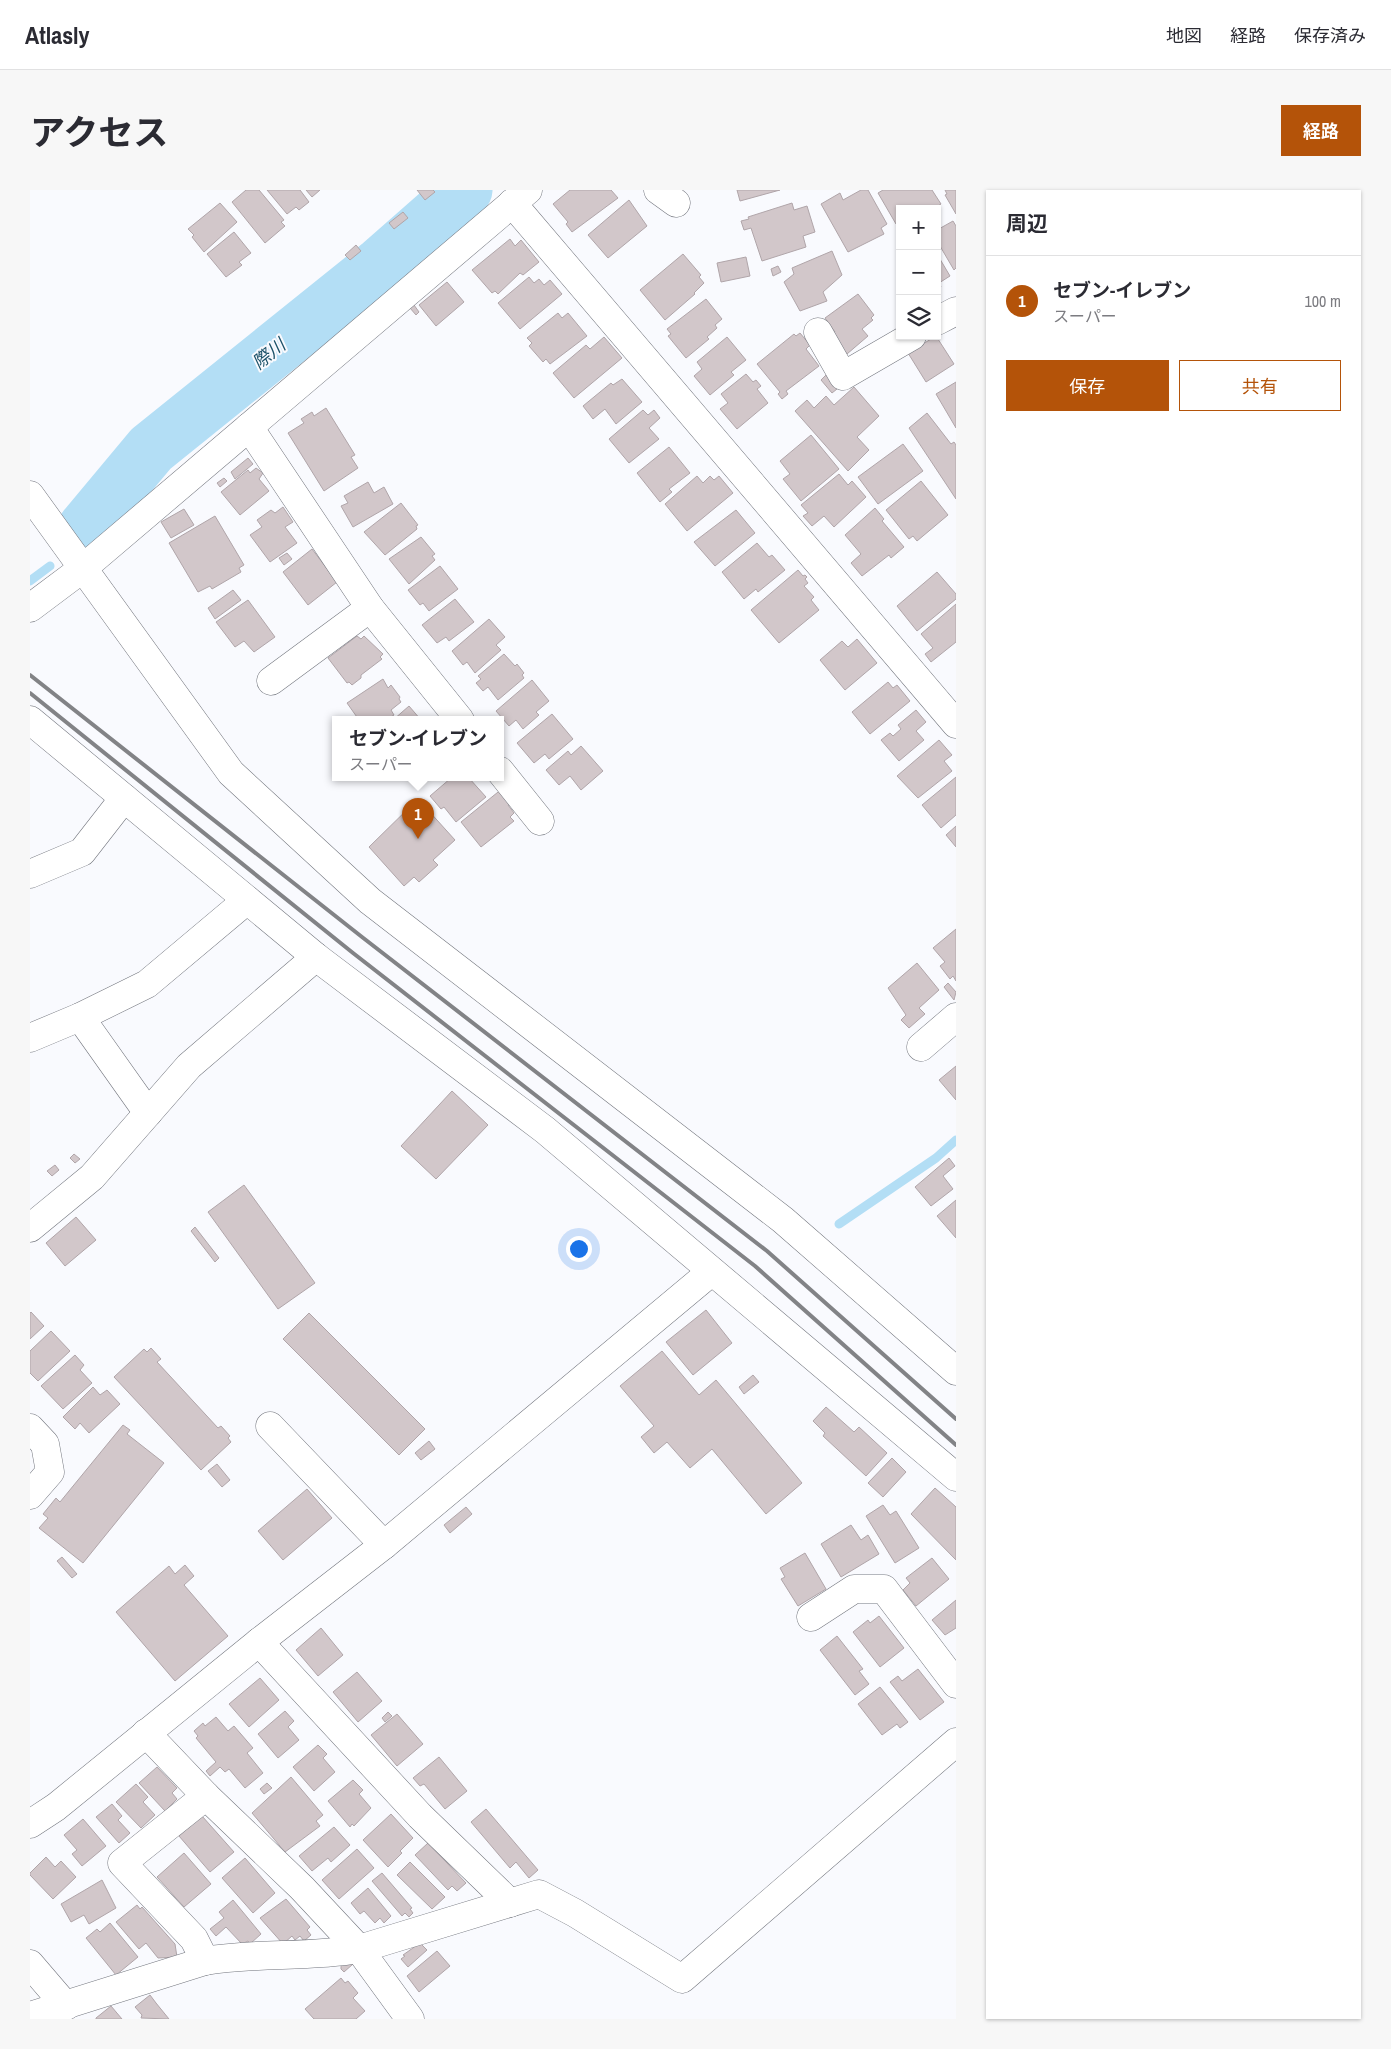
<!DOCTYPE html>
<html lang="ja">
<head>
<meta charset="utf-8">
<style>
  body { margin:0; font-family:"Archivo Narrow","Noto Sans JP",sans-serif; background:#f7f7f7; color:#2b2b33 }
  .controls { position:absolute; right:15px; top:15px; display:grid; overflow:hidden; border-radius:0px; box-shadow:0 1px 4px #0004 }
  .controls button { width:45px; height:45px; display:grid; place-items:center; padding:0; border:0; border-bottom:1px solid #e1e1e2; background:#fff; color:#2b2b33; font:25px sans-serif }
  .you { position:absolute; left:548px; top:1058px; width:18px; height:18px; margin:-12px; border:4px solid #fff; border-radius:50%; background:#1a73e8; box-shadow:0 0 0 8px #1a73e833 }
  .badge { display:grid; place-items:center; width:32px; height:32px; border-radius:50%; background:#b45309; color:#fff; font-size:16px; font-weight:700 }
  .pin { position:absolute; translate:-50% -41px; filter:drop-shadow(0 1px 2px #0008) }
  .pin::after { content:''; position:absolute; top:26px; width:18px; height:15px; background:inherit; clip-path:polygon(0 0,100% 0,50% 100%) }
  .popup { position:absolute; left:302px; top:526px; width:172px; height:65px; box-sizing:border-box; display:grid; place-content:center; border-radius:0px; background:#fff; filter:drop-shadow(0 1px 4px #0005); font-size:16px; white-space:nowrap; color:#7c7c81 }
  .popup b { font-size:19px; color:#2b2b33 }
  .popup::after { content:''; position:absolute; left:50%; top:100%; margin-left:-10px; border:10px solid transparent; border-top-color:#fff }
  .list { margin:0; padding:0; list-style:none }
  h2 { display:flex; justify-content:space-between; align-items:center; height:65px; margin:0; padding:0 20px; font-size:21px }
  h2 small { font-size:16px; font-weight:400; color:#7c7c81 }
  .list li { display:grid; grid-template-columns:32px 1fr auto; gap:15px; align-items:center; box-sizing:border-box; height:90px; padding:0 20px; border-top:1px solid #e1e1e2 }
  .list b { display:block; font-size:19px; white-space:nowrap }
  .list p { margin:0; font-size:16px; white-space:nowrap; color:#7c7c81 }
  .list em { font-size:16px; font-style:normal; color:#7c7c81 }
  .actions { display:flex; gap:10px; padding:15px 20px }
  .actions a { flex:1; padding:11px 0; border:1px solid #b45309; border-radius:0px; text-align:center; font-size:18px; color:#b45309 }
  .actions .main { background:#b45309; color:#fff }
  .icon { flex:none; width:28px; height:28px; fill:none; stroke:currentColor; stroke-width:2; stroke-linecap:round; stroke-linejoin:round }
  .map { position:relative; flex:none; width:926px; height:1829px; overflow:hidden; border-radius:0px }
  header { display:flex; align-items:center; gap:30px; box-sizing:border-box; height:70px; padding:0 25px; background:#fff; border-bottom:1px solid #e1e1e2 }
  header strong { font-size:24px }
  nav { display:flex; gap:28px; margin-inline-start:auto; font-size:18px }
  .intro { display:flex; align-items:center; justify-content:space-between; box-sizing:border-box; height:120px; padding:0 30px }
  h1 { margin:0; font-size:35px }
  .button { padding:12px 22px; border-radius:0px; background:#b45309; color:#fff; font-size:18px; font-weight:700 }
  main { display:flex; gap:30px; padding:0 30px }
  aside { flex:1; background:#fff; border-radius:0px; box-shadow:0 1px 4px #0004 }
  .map>svg:first-child { display:block }
  .lines { fill:none; stroke-linecap:round; stroke-linejoin:round }
  .stream { stroke:#b3def5; stroke-width:9 }
  .river { stroke:#b3def5; stroke-width:55 }
  .building { fill:#d2c7ca; stroke:#b0a5a9 }
  .minor-casing { stroke:#73767e; stroke-width:29 }
  .tertiary-casing { stroke:#73767e; stroke-width:29 }
  .minor { stroke:#fff; stroke-width:28 }
  .tertiary { stroke:#fff; stroke-width:28 }
  .rail { stroke:#828386; stroke-width:4 }
  .labels { text-anchor:middle; stroke-width:4; stroke-linejoin:round; paint-order:stroke }
  .water-label { font-size:18px; font-style:italic; fill:#1b5168; stroke:#f9fafe }
</style>
</head>
<body>
<header>
<strong>Atlasly</strong>
<nav><a>地図</a><a>経路</a><a>保存済み</a></nav>
</header>
<div class="intro"><h1>アクセス</h1><a class="button">経路</a></div>
<main>
<div class="map">
<svg width="926" height="1829" viewBox="0 0 926 1829">
  <rect width="100%" height="100%" fill="#f9fafe"/>
  <g class="lines">
    <!-- stream -->
    <g class="stream">
      <polyline points="0,391 20,376"/>
      <polyline points="809,1034 906,968 926,950"/>
    </g>
    <!-- river -->
    <polyline class="river" points="55,338 121,259 351,74 435,0"/>
  </g>
  <!-- building -->
  <g class="building">
    <polygon points="216,0 229,0 254,30 251,32 255,36 235,53 202,12"/>
    <polygon points="237,0 270,0 279,12 269,20 266,17 257,24"/>
    <polygon points="276,0 290,0 282,7"/>
    <polygon points="387,0 403,0 405,2 395,10"/>
    <polygon points="540,0 581,0 588,8 542,42 536,34 538,32 523,14"/>
    <polygon points="707,0 750,0 710,11"/>
    <polygon points="838,0 857,34 851,38 854,44 818,62 791,14 810,3 813,10 831,0"/>
    <polygon points="853,0 902,0 911,14 903,19 870,19 870,32 866,34 848,3"/>
    <polygon points="915,0 926,0 926,24 915,5 917,4"/>
    <polygon points="599,10 617,36 578,68 558,45"/>
    <polygon points="190,13 207,32 174,62 162,47 164,45 158,39"/>
    <polygon points="762,13 764,20 777,16 785,42 773,46 776,57 732,71 721,38 714,40 711,31 719,29 718,27"/>
    <polygon points="373,22 378,28 364,39 359,33"/>
    <polygon points="923,31 926,36 926,78 924,80 907,51 907,40"/>
    <polygon points="204,42 221,63 209,72 212,75 196,87 177,64"/>
    <polygon points="480,49 485,56 491,50 509,72 493,85 490,83 468,104 465,101 462,103 442,80"/>
    <polygon points="326,55 331,61 320,70 315,65"/>
    <polygon points="802,61 812,85 793,102 797,111 770,121 754,92 764,84 762,78"/>
    <polygon points="653,64 671,85 669,87 674,93 664,103 665,104 635,130 610,100"/>
    <polygon points="907,64 920,86 909,93 911,97 907,98"/>
    <polygon points="716,67 720,86 691,92 687,73"/>
    <polygon points="748,76 751,82 743,86 741,79"/>
    <polygon points="499,87 504,93 509,89 514,95 520,90 532,104 490,139 468,113"/>
    <polygon points="417,92 434,112 406,136 389,115"/>
    <polygon points="828,104 844,125 841,128 843,130 832,139 838,146 817,164 801,145 805,142 795,128"/>
    <polygon points="676,109 692,129 685,135 687,138 677,147 679,149 656,168 638,146 641,144 637,139"/>
    <polygon points="384,115 389,122 386,125 380,118"/>
    <polygon points="528,123 532,128 538,123 557,146 520,174 516,169 513,172 499,156 502,153 497,148"/>
    <polygon points="770,143 780,155 776,159 789,176 756,201 758,204 752,209 748,204 750,202 727,174 764,144 766,146"/>
    <polygon points="906,146 924,174 896,192 878,163"/>
    <polygon points="574,147 592,168 544,208 523,183 556,155 560,159"/>
    <polygon points="697,147 716,170 701,182 704,185 680,205 664,186 672,179 667,172"/>
    <polygon points="716,184 723,192 726,190 731,196 727,199 738,213 707,239 690,219 698,213 691,204"/>
    <polygon points="796,185 807,199 802,203 791,190"/>
    <polygon points="592,189 612,212 586,234 575,219 563,229 553,216 581,193 583,195"/>
    <polygon points="926,192 926,238 906,204"/>
    <polygon points="824,197 849,226 827,247 839,260 818,281 765,221 777,210 784,218 796,206 804,215"/>
    <polygon points="296,218 325,265 321,267 328,278 294,301 258,243 274,233 271,229 282,222 284,226"/>
    <polygon points="613,220 618,225 624,220 630,228 619,238 629,249 599,273 579,249"/>
    <polygon points="897,223 921,254 924,252 926,255 926,309 879,238"/>
    <polygon points="781,245 809,279 771,311 753,289 760,284 750,271"/>
    <polygon points="873,254 893,281 848,314 828,287"/>
    <polygon points="639,257 660,283 639,299 642,302 630,312 607,283"/>
    <polygon points="218,268 223,274 205,289 201,282"/>
    <polygon points="226,278 233,283 229,289 239,301 210,325 191,302 218,280 220,283"/>
    <polygon points="809,284 818,295 822,291 836,307 804,337 794,326 782,336 773,326 778,323 771,315"/>
    <polygon points="667,286 673,293 680,286 684,290 689,286 703,303 657,341 635,314"/>
    <polygon points="194,288 197,291 190,297 187,293"/>
    <polygon points="891,291 918,325 887,351 883,346 879,349 856,320"/>
    <polygon points="338,292 344,303 354,297 363,314 323,337 311,316 318,313 314,306"/>
    <polygon points="371,313 388,335 386,336 387,339 355,365 334,342"/>
    <polygon points="253,317 263,332 255,337 267,353 240,372 220,345 232,337 227,330 241,320 245,323"/>
    <polygon points="845,318 854,329 852,331 874,357 861,368 859,365 832,386 821,373 831,364 815,345"/>
    <polygon points="154,319 164,335 141,348 131,332"/>
    <polygon points="706,320 725,343 685,376 664,352"/>
    <polygon points="185,326 214,375 209,378 211,382 182,399 180,396 168,402 139,353"/>
    <polygon points="391,347 405,364 402,366 405,370 379,394 359,369"/>
    <polygon points="727,353 739,367 742,365 755,380 728,402 726,399 714,409 692,382"/>
    <polygon points="282,359 307,392 278,415 253,382"/>
    <polygon points="257,363 262,369 254,375 249,368"/>
    <polygon points="410,376 428,399 399,421 393,413 390,415 378,400"/>
    <polygon points="768,380 773,386 775,385 777,387 775,389 778,393 774,396 784,407 781,410 789,420 749,453 721,420"/>
    <polygon points="907,382 926,404 926,409 887,441 867,416"/>
    <polygon points="203,400 211,410 185,429 178,418"/>
    <polygon points="425,409 444,432 419,451 416,447 407,453 392,435"/>
    <polygon points="218,410 245,447 224,462 214,451 205,457 186,432"/>
    <polygon points="926,414 926,452 901,472 895,464 903,458 891,444"/>
    <polygon points="459,429 475,447 466,455 471,460 445,483 437,472 433,475 422,461"/>
    <polygon points="327,446 331,449 334,446 353,464 350,467 352,469 331,485 331,488 322,495 319,492 317,493 298,468"/>
    <polygon points="827,449 847,473 815,500 790,470 812,451 818,457"/>
    <polygon points="474,464 485,476 487,474 494,483 492,485 494,488 468,510 458,497 453,501 446,493 451,489 448,486"/>
    <polygon points="353,489 358,498 361,495 370,507 369,509 371,512 361,520 364,525 356,530 329,530 317,513"/>
    <polygon points="502,490 519,511 506,522 509,525 493,539 486,530 479,536 466,521"/>
    <polygon points="858,492 863,498 867,495 880,511 840,544 822,522"/>
    <polygon points="379,516 391,530 363,530"/>
    <polygon points="886,520 896,532 886,541 894,550 869,571 851,550 860,543 863,546 871,539 868,535"/>
    <polygon points="522,524 543,549 519,569 515,564 504,573 487,553"/>
    <polygon points="909,550 922,565 914,571 922,581 888,608 867,586"/>
    <polygon points="551,556 573,581 551,600 540,586 529,595 516,580 538,561 541,565"/>
    <polygon points="926,587 926,625 911,638 892,615"/>
    <polygon points="383,588 401,588 391,596"/>
    <polygon points="421,588 439,588 456,607 426,632 414,617 411,619 400,606"/>
    <polygon points="473,598 483,611 478,615 484,623 480,627 484,631 451,657 431,632"/>
    <polygon points="388,609 425,650 403,670 408,675 389,692 384,687 374,696 339,657"/>
    <polygon points="926,636 926,657 916,645"/>
    <polygon points="926,739 926,791 923,786 920,789 910,776 915,772 903,758"/>
    <polygon points="887,773 909,800 889,818 895,824 879,838 871,830 876,825 858,798"/>
    <polygon points="918,793 926,802 924,810 914,797"/>
    <polygon points="926,876 926,910 909,890"/>
    <polygon points="422,901 458,935 406,989 371,956"/>
    <polygon points="44,964 50,969 45,973 40,968"/>
    <polygon points="919,968 925,976 913,986 923,999 901,1016 885,997"/>
    <polygon points="25,975 29,980 22,986 17,981"/>
    <polygon points="214,995 285,1093 248,1119 178,1022"/>
    <polygon points="926,1010 926,1048 907,1026"/>
    <polygon points="46,1027 66,1050 35,1076 16,1053"/>
    <polygon points="165,1037 189,1068 185,1072 161,1041"/>
    <polygon points="676,1120 702,1153 663,1185 636,1152"/>
    <polygon points="1,1122 14,1136 0,1149 0,1123"/>
    <polygon points="279,1123 395,1239 369,1265 253,1149"/>
    <polygon points="21,1141 40,1161 8,1191 0,1183 0,1161"/>
    <polygon points="121,1158 131,1169 127,1172 188,1238 191,1236 200,1246 198,1248 201,1252 171,1280 84,1187 114,1159 117,1162"/>
    <polygon points="632,1161 669,1205 686,1190 772,1293 736,1324 682,1259 660,1278 637,1252 624,1263 611,1247 624,1236 590,1196"/>
    <polygon points="45,1165 54,1175 50,1180 62,1193 33,1219 11,1196"/>
    <polygon points="723,1185 729,1192 714,1204 709,1197"/>
    <polygon points="63,1197 70,1205 77,1200 90,1214 59,1243 50,1233 45,1239 33,1227"/>
    <polygon points="796,1217 824,1242 829,1237 857,1263 836,1286 793,1246 795,1243 783,1231"/>
    <polygon points="93,1235 100,1240 97,1244 134,1273 53,1373 9,1338 18,1328 13,1324 26,1308 30,1312"/>
    <polygon points="399,1251 405,1259 391,1270 385,1263"/>
    <polygon points="862,1268 876,1282 853,1307 838,1293"/>
    <polygon points="187,1274 200,1290 192,1297 178,1281"/>
    <polygon points="905,1298 926,1317 926,1370 881,1324"/>
    <polygon points="277,1299 302,1328 253,1370 228,1341"/>
    <polygon points="853,1315 860,1325 866,1321 889,1358 865,1373 836,1326"/>
    <polygon points="436,1317 442,1324 420,1343 414,1335"/>
    <polygon points="821,1335 831,1350 838,1345 849,1364 811,1387 791,1354"/>
    <polygon points="775,1363 796,1399 768,1416 751,1389 755,1387 750,1378"/>
    <polygon points="32,1367 47,1384 42,1388 27,1371"/>
    <polygon points="902,1368 919,1389 886,1416 873,1400 880,1393 876,1388"/>
    <polygon points="155,1375 164,1386 154,1395 198,1446 145,1491 86,1422 139,1376 145,1384"/>
    <polygon points="926,1410 926,1438 915,1445 902,1430"/>
    <polygon points="849,1426 874,1458 850,1477 823,1442 838,1430 840,1433"/>
    <polygon points="291,1438 313,1465 288,1486 266,1460"/>
    <polygon points="807,1446 833,1479 829,1481 839,1494 825,1505 790,1460"/>
    <polygon points="888,1479 914,1512 890,1530 860,1492 868,1486 872,1491"/>
    <polygon points="327,1482 352,1511 328,1532 303,1502"/>
    <polygon points="230,1488 249,1510 219,1537 199,1514"/>
    <polygon points="850,1497 878,1532 870,1538 867,1534 852,1545 828,1514"/>
    <polygon points="255,1521 264,1531 258,1537 269,1550 248,1568 228,1544"/>
    <polygon points="358,1522 362,1526 355,1532 352,1528"/>
    <polygon points="367,1524 393,1554 367,1576 341,1545"/>
    <polygon points="186,1527 198,1541 204,1536 223,1558 217,1563 233,1583 215,1598 199,1579 195,1582 190,1577 180,1586 176,1581 186,1572 166,1548 168,1546 164,1541 173,1533 175,1536"/>
    <polygon points="288,1555 297,1564 293,1568 305,1582 284,1601 263,1577"/>
    <polygon points="409,1567 437,1601 415,1619 394,1594 390,1596 383,1588"/>
    <polygon points="127,1577 147,1598 142,1603 147,1609 135,1621 109,1593"/>
    <polygon points="261,1587 293,1625 286,1631 290,1636 255,1662 222,1623"/>
    <polygon points="323,1590 333,1600 329,1604 341,1618 324,1636 322,1634 320,1637 298,1611"/>
    <polygon points="237,1593 242,1598 234,1604 230,1599"/>
    <polygon points="106,1594 118,1607 113,1612 125,1625 111,1638 86,1612"/>
    <polygon points="82,1614 92,1626 88,1630 100,1643 89,1653 66,1627"/>
    <polygon points="456,1619 508,1680 499,1688 486,1672 480,1678 441,1632"/>
    <polygon points="361,1624 383,1648 370,1661 372,1663 358,1677 333,1650"/>
    <polygon points="172,1626 204,1662 180,1682 149,1646"/>
    <polygon points="53,1629 76,1656 52,1676 42,1664 47,1660 34,1645"/>
    <polygon points="304,1637 320,1655 301,1672 298,1668 282,1681 269,1666"/>
    <polygon points="398,1653 436,1693 427,1701 422,1696 418,1700 385,1665"/>
    <polygon points="327,1659 344,1678 309,1709 292,1690"/>
    <polygon points="154,1663 181,1694 154,1717 127,1687"/>
    <polygon points="16,1667 25,1677 31,1671 46,1687 23,1709 0,1685 0,1683"/>
    <polygon points="215,1668 245,1703 223,1723 192,1688"/>
    <polygon points="380,1672 415,1707 402,1719 367,1685"/>
    <polygon points="352,1683 382,1718 380,1719 383,1723 379,1727 375,1723 372,1726 342,1691"/>
    <polygon points="72,1690 86,1718 59,1734 54,1725 41,1732 31,1714"/>
    <polygon points="338,1698 361,1726 354,1733 350,1728 345,1733 334,1721 330,1724 321,1713"/>
    <polygon points="256,1709 280,1737 277,1740 281,1745 274,1751 270,1746 265,1750 262,1746 253,1754 230,1728"/>
    <polygon points="203,1710 231,1744 220,1754 218,1751 212,1754 196,1737 186,1746 180,1739 194,1728 189,1722"/>
    <polygon points="107,1715 110,1719 112,1717 145,1754 147,1767 128,1768 116,1753 109,1759 86,1732"/>
    <polygon points="80,1733 108,1767 86,1785 56,1748 67,1739 70,1742"/>
    <polygon points="390,1753 397,1760 378,1777 371,1769 375,1766 373,1765"/>
    <polygon points="407,1761 420,1776 389,1802 377,1786"/>
    <polygon points="320,1771 323,1774 314,1782 311,1779 311,1772"/>
    <polygon points="311,1788 315,1793 318,1791 328,1803 323,1808 335,1821 326,1829 284,1829 275,1819"/>
    <polygon points="120,1805 126,1813 139,1829 111,1828 112,1825 105,1817"/>
    <polygon points="81,1816 92,1829 66,1829 66,1828"/>
  </g>
  <g class="lines">
    <!-- minor casing -->
    <g class="minor-casing">
      <g id="minor">
        <polyline points="628,0 646,13"/>
        <polyline points="482,13 926,534"/>
        <polyline points="907,131 926,121"/>
        <polyline points="788,142 813,186 882,146"/>
        <polyline points="219,237 340,418 430,530"/>
        <polyline points="0,418 52,379 498,0"/>
        <polyline points="241,491 340,418"/>
        <polyline points="0,530 286,767 515,940 926,1287"/>
        <polyline points="470,581 510,631"/>
        <polyline points="0,684 52,662 94,608"/>
        <polyline points="50,827 118,923"/>
        <polyline points="0,848 50,827 117,794 217,710"/>
        <polyline points="891,857 926,827"/>
        <polyline points="0,1038 62,987 159,876 286,767"/>
        <polyline points="240,1236 354,1355"/>
        <polyline points="0,1238 15,1254 20,1282 0,1305"/>
        <polyline points="781,1427 824,1399 854,1399 926,1494"/>
        <polyline points="229,1452 390,1626 480,1713"/>
        <polyline points="116,1543 176,1606 272,1698 329,1759 380,1829"/>
        <polyline points="0,1634 26,1617 229,1452 354,1355 681,1082"/>
        <polyline points="175,1771 164,1749 92,1673 176,1606"/>
        <polyline points="0,1774 36,1816"/>
        <path d="M0,1826L175,1771C226,1762 278,1768 329,1759L509,1704L545,1723L652,1789L926,1552"/>
      </g>
    </g>
    <!-- tertiary casing -->
    <g class="tertiary-casing">
      <polyline id="tertiary" points="0,305 201,583 340,711 753,1030 926,1181"/>
    </g>
    <!-- minor -->
    <use href="#minor" class="minor"/>
    <!-- tertiary -->
    <use href="#tertiary" class="tertiary"/>
    <!-- rail -->
    <g class="rail">
      <polyline points="0,485 332,747 737,1061 926,1229"/>
      <polyline points="0,503 323,763 725,1076 926,1255"/>
    </g>
  </g>
  <g class="labels">
    <!-- water labels -->
    <g class="water-label">
      <text transform="translate(239 164) rotate(-39)" y="6">際川</text>
    </g>
  </g>
</svg>
<div class="controls">
<button>+</button>
<button>−</button>
<button><svg class="icon" aria-label="layers" viewBox="0 0 24 24"><path d="M12 4l9 5-9 5-9-5zM3 14l9 5 9-5"/></svg></button>
</div>
<div class="you"></div>
<div class="pin badge" style="left:388px;top:649px">1</div>
<div class="popup"><b>セブン-イレブン</b>スーパー</div>
</div>
<aside>
<h2>周辺<small></small></h2>
<ul class="list">
<li><span class="badge">1</span><div><b>セブン-イレブン</b><p>スーパー</p></div><em>100 m</em></li>
</ul>
<div class="actions"><a class="main">保存</a><a>共有</a></div>
</aside>
</main>
</body>
</html>
